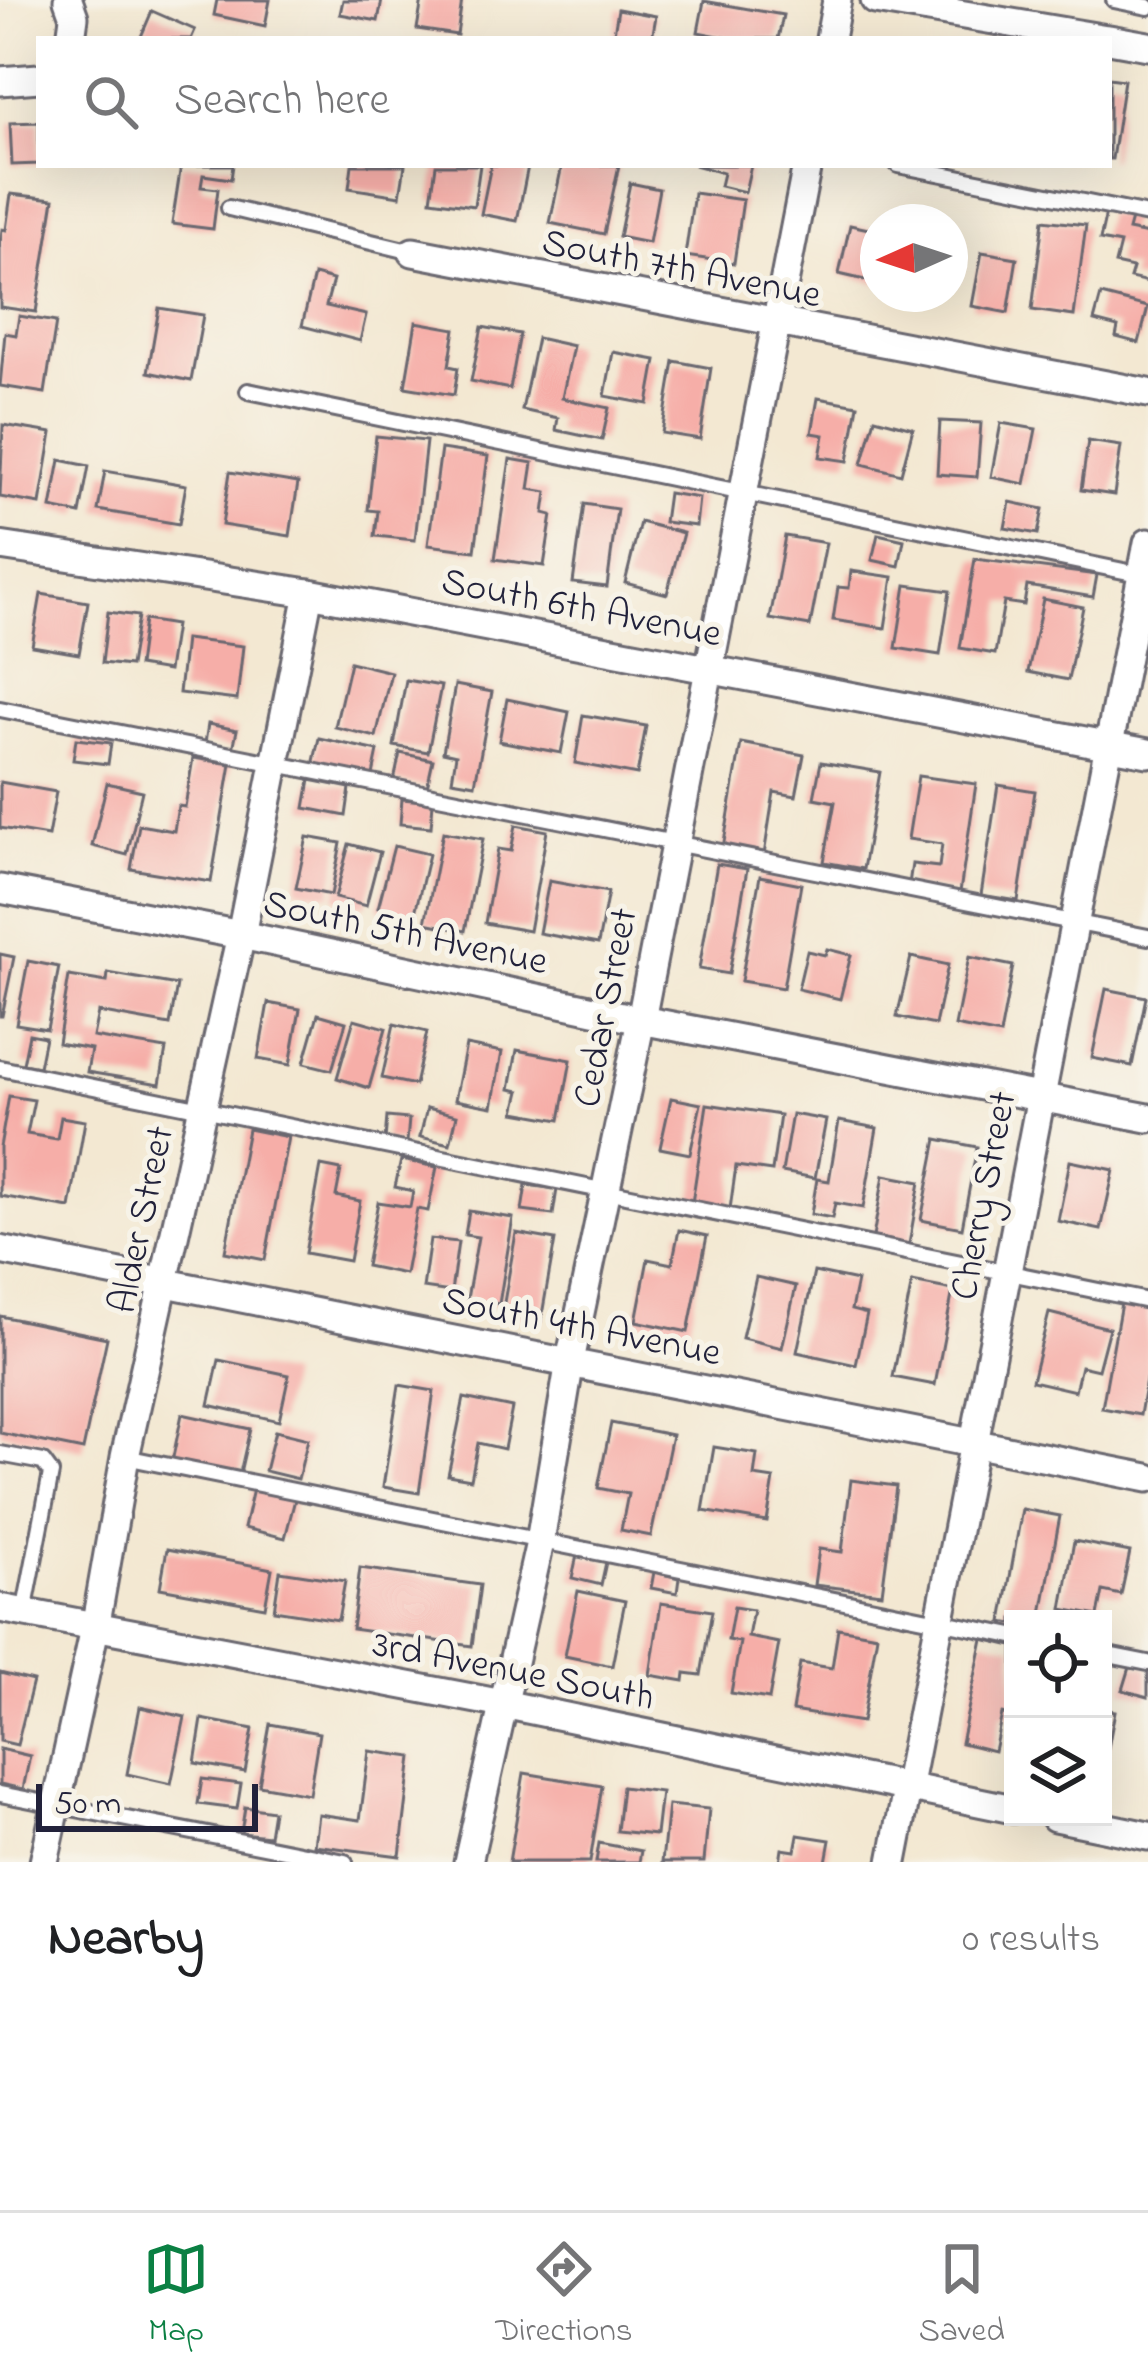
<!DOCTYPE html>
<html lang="en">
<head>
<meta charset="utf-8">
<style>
  body { margin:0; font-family:"Indie Flower",sans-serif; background:#f6f6f6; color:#202124 }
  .controls { position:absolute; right:36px; bottom:36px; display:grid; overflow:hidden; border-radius:0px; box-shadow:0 12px 48px #0002 }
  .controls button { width:108px; height:108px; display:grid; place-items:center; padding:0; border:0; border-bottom:3px solid #e0e0e0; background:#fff; color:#202124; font:60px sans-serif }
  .compass { position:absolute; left:860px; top:204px; width:108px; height:108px; border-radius:50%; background:#fff; box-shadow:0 12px 48px #0002; rotate:267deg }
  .scale { position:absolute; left:36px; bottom:30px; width:222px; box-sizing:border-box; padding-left:12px; border:6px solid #22223b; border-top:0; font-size:33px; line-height:42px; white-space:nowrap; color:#22223b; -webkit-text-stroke:9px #f7f3e8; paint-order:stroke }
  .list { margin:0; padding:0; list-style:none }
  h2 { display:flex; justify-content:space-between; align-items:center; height:156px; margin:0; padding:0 48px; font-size:51px }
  h2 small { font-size:39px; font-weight:400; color:#757577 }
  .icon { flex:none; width:66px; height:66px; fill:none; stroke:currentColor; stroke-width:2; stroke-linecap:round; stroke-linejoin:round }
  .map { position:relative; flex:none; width:1148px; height:1862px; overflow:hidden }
  .search { position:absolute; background:#fff; box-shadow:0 12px 48px #0002; left:36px; right:36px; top:36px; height:132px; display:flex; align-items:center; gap:30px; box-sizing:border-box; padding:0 42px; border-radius:0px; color:#757577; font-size:45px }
  .sheet { height:348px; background:#fff }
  nav { display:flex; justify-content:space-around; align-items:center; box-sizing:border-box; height:168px; border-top:3px solid #e0e0e0; background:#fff; font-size:33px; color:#757577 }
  nav a { display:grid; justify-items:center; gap:6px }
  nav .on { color:#0b8043 }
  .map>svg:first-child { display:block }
  .building { fill:#f6aea8 }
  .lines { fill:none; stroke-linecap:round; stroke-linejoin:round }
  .lane-casing { stroke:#6b6770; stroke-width:20 }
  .street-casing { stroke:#6b6770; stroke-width:33 }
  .lane { stroke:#fff; stroke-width:14 }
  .street { stroke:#fff; stroke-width:27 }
  .labels { text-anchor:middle; stroke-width:10; stroke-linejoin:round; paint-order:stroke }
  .street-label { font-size:39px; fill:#22223b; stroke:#f7f3e8 }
</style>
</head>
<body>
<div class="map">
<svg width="1148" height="1862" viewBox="0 0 1148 1862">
  <rect width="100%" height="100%" fill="#f7f3e8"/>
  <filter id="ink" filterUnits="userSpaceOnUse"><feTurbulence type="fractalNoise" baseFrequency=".00833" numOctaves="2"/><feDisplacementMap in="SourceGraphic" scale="24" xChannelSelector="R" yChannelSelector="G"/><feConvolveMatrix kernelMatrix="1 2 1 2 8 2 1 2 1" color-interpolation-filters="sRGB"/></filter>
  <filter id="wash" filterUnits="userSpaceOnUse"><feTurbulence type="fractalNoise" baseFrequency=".004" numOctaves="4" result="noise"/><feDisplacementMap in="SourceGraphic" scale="48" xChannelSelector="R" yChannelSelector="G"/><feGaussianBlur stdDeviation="2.7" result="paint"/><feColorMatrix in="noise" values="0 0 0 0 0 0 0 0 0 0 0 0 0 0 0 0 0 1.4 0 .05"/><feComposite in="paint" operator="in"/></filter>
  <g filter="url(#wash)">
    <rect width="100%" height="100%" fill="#f3e8d2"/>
    <g id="blocks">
      <!-- building -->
      <g class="building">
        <polygon points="217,0 270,0 265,26 214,15"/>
        <polygon points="343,0 382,0 378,21 340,14"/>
        <polygon points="422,0 462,0 457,35 417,29"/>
        <polygon points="704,1 783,15 778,39 734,39 698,32"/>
        <polygon points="618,9 656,16 652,39 613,39"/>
        <polygon points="152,11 195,30 191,39 140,39"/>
        <polygon points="1109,78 1124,80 1112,159 1109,159"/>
        <polygon points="39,122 39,164 12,165 10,123"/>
        <polygon points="181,165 233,165 231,179 203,175 201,187 218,189 213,229 172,224"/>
        <polygon points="352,165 405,165 400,196 349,188"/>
        <polygon points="436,165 480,165 474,206 431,200"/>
        <polygon points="491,165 528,166 517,221 481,214"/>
        <polygon points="562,165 619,165 604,234 550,223"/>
        <polygon points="694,165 751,165 745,192 720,186 723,173"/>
        <polygon points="630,183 659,189 649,243 619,237"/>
        <polygon points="694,193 743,200 734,263 685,256"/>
        <polygon points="11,194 54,199 36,312 0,307 0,243 2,229 6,230"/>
        <polygon points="1106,213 1131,219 1128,230 1148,234 1148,282 1130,278 1133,268 1115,264 1120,244 1100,240"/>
        <polygon points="1043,220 1086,225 1074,316 1032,310"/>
        <polygon points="850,225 878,231 878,283 839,274"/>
        <polygon points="982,252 1017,258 1008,313 972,306"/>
        <polygon points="314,275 333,280 326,306 366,315 360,341 302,326"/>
        <polygon points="1101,295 1148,307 1139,343 1116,337 1118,327 1094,321"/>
        <polygon points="159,308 203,315 191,381 148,372"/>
        <polygon points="19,316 56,322 45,393 0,386 5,333 16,335"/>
        <polygon points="416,322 455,329 449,366 458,368 454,395 405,387"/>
        <polygon points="482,327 520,334 510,389 471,381"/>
        <polygon points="537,338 573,346 562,398 609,408 602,440 556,430 558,418 522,410"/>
        <polygon points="613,352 656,360 648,404 605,396"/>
        <polygon points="674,361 711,368 700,439 662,433"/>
        <polygon points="818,398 858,405 848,461 820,457 824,435 812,433"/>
        <polygon points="875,418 913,428 901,474 862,464"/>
        <polygon points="940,421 981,423 977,477 937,474"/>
        <polygon points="1001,423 1036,429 1025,484 991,477"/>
        <polygon points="3,425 52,433 40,504 0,497"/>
        <polygon points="376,436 426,441 415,540 375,536 378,511 368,510"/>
        <polygon points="1088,441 1121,446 1114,495 1081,490"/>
        <polygon points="441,449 488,456 475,551 428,545"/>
        <polygon points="510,459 533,463 529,489 547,492 544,513 552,515 544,566 495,559"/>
        <polygon points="60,460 89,466 80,514 51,508"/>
        <polygon points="105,471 186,485 179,524 98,510"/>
        <polygon points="230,472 298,483 290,536 222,525"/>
        <polygon points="668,493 699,498 696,526 664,522"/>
        <polygon points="1010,502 1043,509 1038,534 1005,528"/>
        <polygon points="584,504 617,509 607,587 573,583"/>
        <polygon points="640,522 683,533 667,594 625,583"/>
        <polygon points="878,534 904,540 899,566 872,560"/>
        <polygon points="785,536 826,543 810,626 770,619"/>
        <polygon points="975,559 1097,575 1093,597 1027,586 1024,605 1004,602 995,654 960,648"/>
        <polygon points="851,571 893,577 885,628 833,620 838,587 849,588"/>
        <polygon points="906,585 950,591 940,655 896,648"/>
        <polygon points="41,594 88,602 79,654 32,646"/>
        <polygon points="1043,599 1083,607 1068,680 1028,672"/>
        <polygon points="108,612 138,616 130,666 102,663"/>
        <polygon points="144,620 175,625 168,671 138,666"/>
        <polygon points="185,639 243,646 237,700 179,693"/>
        <polygon points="350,662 391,672 376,737 335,727"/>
        <polygon points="406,680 441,686 428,752 394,746"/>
        <polygon points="455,685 492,692 475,784 452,780 456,755 443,752"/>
        <polygon points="507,699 569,712 561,753 499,741"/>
        <polygon points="583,715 646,726 637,775 575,763"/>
        <polygon points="208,724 237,730 233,749 205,743"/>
        <polygon points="319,738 378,751 372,780 313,766"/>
        <polygon points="76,739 111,743 108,764 73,760"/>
        <polygon points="741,743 804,755 796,796 774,792 764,855 723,848"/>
        <polygon points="400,753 433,760 427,787 394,781"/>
        <polygon points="193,758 231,764 211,882 131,869 139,825 174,831 178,806 185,807"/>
        <polygon points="821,762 880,772 863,869 824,862 835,802 814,798"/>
        <polygon points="918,776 976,784 960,892 909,884 912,864 939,867 942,844 908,839"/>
        <polygon points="310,780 350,788 346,816 305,808"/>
        <polygon points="0,782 56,792 48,836 0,828"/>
        <polygon points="107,783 142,791 127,855 92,846"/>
        <polygon points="998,785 1035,791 1018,901 981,895"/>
        <polygon points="402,799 433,802 431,827 400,824"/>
        <polygon points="516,825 547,831 529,931 485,923 498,849 511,851"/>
        <polygon points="443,832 483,839 465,931 425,923"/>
        <polygon points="307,837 341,843 331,895 296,888"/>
        <polygon points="349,844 380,852 366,906 335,898"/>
        <polygon points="394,846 429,854 414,917 378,908"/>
        <polygon points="717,864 747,869 729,974 699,969"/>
        <polygon points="760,876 801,884 783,988 741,981"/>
        <polygon points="549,881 608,892 598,944 539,933"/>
        <polygon points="827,949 851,955 840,999 798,989 807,951 825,955"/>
        <polygon points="0,954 14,957 2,1016 0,1016"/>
        <polygon points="911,957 948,965 935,1025 897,1017"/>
        <polygon points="969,957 1013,966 1000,1035 955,1026"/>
        <polygon points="28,961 59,967 47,1029 16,1024"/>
        <polygon points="108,973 177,985 170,1025 98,1012 93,1037 166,1049 160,1084 87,1072 91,1049 58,1043 69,976 107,982"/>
        <polygon points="1106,989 1146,997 1132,1066 1092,1058"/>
        <polygon points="268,1003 300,1009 290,1065 258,1059"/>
        <polygon points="318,1014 346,1022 332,1070 304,1063"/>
        <polygon points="354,1019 386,1028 369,1088 337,1078"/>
        <polygon points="394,1024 427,1032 415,1085 382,1078"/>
        <polygon points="29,1034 45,1037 39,1067 23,1064"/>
        <polygon points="466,1045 502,1052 492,1107 455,1100"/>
        <polygon points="517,1050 571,1060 560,1120 515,1112 520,1091 510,1089"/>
        <polygon points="9,1096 34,1100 27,1134 57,1139 61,1117 85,1121 70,1208 0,1196 0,1147"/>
        <polygon points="671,1098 701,1104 690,1154 660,1148"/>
        <polygon points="707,1104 780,1115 772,1171 736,1166 730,1209 692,1203"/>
        <polygon points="427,1108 457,1115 450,1144 420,1137"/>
        <polygon points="792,1114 826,1120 815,1178 782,1172"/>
        <polygon points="387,1117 409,1119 407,1142 385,1140"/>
        <polygon points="839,1121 877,1128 863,1208 835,1203 832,1218 811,1214 817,1179 829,1181"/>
        <polygon points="248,1129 288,1137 265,1260 225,1252"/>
        <polygon points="937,1139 977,1147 962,1228 921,1220"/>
        <polygon points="401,1160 437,1167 428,1211 417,1209 405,1274 366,1266 378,1202 410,1207 413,1191 395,1187"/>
        <polygon points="1070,1161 1114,1170 1101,1230 1058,1221"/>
        <polygon points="321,1166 341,1170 336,1196 360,1201 349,1261 305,1253"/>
        <polygon points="884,1175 920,1182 909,1244 873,1237"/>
        <polygon points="526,1185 557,1189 553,1215 522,1211"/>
        <polygon points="469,1211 513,1218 499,1304 467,1299 478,1237 465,1235"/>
        <polygon points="679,1230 707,1236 688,1332 636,1321 648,1259 672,1264"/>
        <polygon points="516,1233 555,1240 541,1321 502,1314"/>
        <polygon points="430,1239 458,1242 451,1292 423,1288"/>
        <polygon points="814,1272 857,1281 851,1310 867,1314 856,1365 797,1352"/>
        <polygon points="756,1277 796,1286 782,1348 742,1338"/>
        <polygon points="912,1282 953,1290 935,1385 893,1377"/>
        <polygon points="1121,1303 1148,1308 1148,1368 1140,1415 1102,1408"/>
        <polygon points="1049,1313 1109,1328 1098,1370 1081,1366 1075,1391 1032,1381"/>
        <polygon points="0,1316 107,1338 83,1450 0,1433"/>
        <polygon points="219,1360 289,1375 279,1421 209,1405"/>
        <polygon points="399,1385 434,1391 419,1493 383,1487"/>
        <polygon points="464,1398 512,1408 504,1449 478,1443 471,1479 448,1475"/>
        <polygon points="182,1414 250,1429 239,1477 172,1462"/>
        <polygon points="611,1423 672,1435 651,1536 621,1530 628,1494 598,1488"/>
        <polygon points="275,1431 308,1439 298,1479 265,1471"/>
        <polygon points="714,1447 757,1454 754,1476 774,1479 767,1522 703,1511"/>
        <polygon points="851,1480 896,1486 882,1593 814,1585 819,1549 842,1552"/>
        <polygon points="253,1489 295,1499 285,1538 244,1528"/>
        <polygon points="1022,1509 1060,1516 1041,1619 1013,1619 1013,1624 1002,1622"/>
        <polygon points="1074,1541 1130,1552 1121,1595 1103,1591 1098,1616 1062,1609"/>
        <polygon points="167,1549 272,1569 265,1607 160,1588"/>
        <polygon points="577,1555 606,1562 601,1585 572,1578"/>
        <polygon points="360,1568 480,1585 472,1646 352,1629"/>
        <polygon points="280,1571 345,1581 338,1620 274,1610"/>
        <polygon points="654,1572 679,1578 677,1593 651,1588"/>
        <polygon points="578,1591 625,1601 612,1666 565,1656"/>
        <polygon points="661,1603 712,1611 701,1675 685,1673 684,1681 650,1675"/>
        <polygon points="734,1607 753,1610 748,1637 779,1643 769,1699 731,1693 740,1642 728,1640"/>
        <polygon points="838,1628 877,1635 862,1722 792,1711 800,1663 832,1668"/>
        <polygon points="983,1639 1013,1646 1013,1716 1002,1714 994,1751 961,1743"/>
        <polygon points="1131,1664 1148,1668 1148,1697 1123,1690"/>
        <polygon points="0,1673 33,1681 17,1745 0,1741"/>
        <polygon points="140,1707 185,1717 171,1784 127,1774"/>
        <polygon points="1103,1709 1115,1711 1105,1764 1103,1764"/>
        <polygon points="202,1719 253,1729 245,1772 195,1763"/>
        <polygon points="270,1724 319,1733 309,1794 259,1785"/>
        <polygon points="0,1749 30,1756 23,1789 0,1784"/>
        <polygon points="369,1751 412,1757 400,1856 314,1845 318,1814 360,1820"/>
        <polygon points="524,1773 602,1786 590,1862 509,1862"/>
        <polygon points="202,1779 241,1784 237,1809 198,1804"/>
        <polygon points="622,1787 661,1792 656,1835 617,1831"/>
        <polygon points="668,1805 709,1809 704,1862 662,1862"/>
        <polygon points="245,1807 273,1811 269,1836 241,1833"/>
        <polygon points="798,1835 830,1840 826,1862 780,1862 782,1849 795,1851"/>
        <polygon points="599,1843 641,1851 639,1862 596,1862"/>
      </g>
    </g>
  </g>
  <g filter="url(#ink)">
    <use href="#blocks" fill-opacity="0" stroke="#6b6770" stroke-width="3"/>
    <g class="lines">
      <!-- lane casing -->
      <g class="lane-casing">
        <g id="lane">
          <polyline points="1114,0 1148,7"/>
          <polyline points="898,165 1148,215"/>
          <polyline points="229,208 413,252"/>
          <polyline points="248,391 1143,575"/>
          <polyline points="0,709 1148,937"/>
          <polyline points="0,1068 1148,1301"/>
          <polyline points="0,1454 43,1462 51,1473 24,1613"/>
          <polyline points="125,1457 1013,1636"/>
          <polyline points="1103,1654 1148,1663"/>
          <polyline points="0,1794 345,1862"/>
        </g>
      </g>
      <!-- street casing -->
      <g class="street-casing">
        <g id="street">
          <polyline points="68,0 74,17 71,39"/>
          <polyline points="875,0 1107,39"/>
          <polyline points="830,39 837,0"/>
          <polyline points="1109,39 1148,46"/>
          <polyline points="0,81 39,78"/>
          <polyline points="413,252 1148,393"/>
          <polyline points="0,546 309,593 1148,753"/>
          <polyline points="0,889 241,935 641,1020 1148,1118"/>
          <polyline points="0,1250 1148,1478"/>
          <polyline points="0,1608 503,1704 1013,1809"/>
          <polyline points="1055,1817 1148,1836"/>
          <polyline points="44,1862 95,1628 125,1457 241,935 309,593"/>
          <polyline points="468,1862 540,1542 570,1361 641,1020 807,165"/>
          <polyline points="893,1862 1148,543"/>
        </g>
      </g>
      <!-- lane -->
      <use href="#lane" class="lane"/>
      <!-- street -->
      <use href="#street" class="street"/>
    </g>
  </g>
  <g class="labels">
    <!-- street labels -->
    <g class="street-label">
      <text transform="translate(682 266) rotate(11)" y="14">South 7th Avenue</text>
      <text transform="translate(582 605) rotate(11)" y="14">South 6th Avenue</text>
      <text transform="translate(406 930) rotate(12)" y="14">South 5th Avenue</text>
      <text transform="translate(603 1007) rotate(-79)" y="14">Cedar Street</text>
      <text transform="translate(981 1195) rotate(-79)" y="14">Cherry Street</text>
      <text transform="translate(139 1219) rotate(-78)" y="14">Alder Street</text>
      <text transform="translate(582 1324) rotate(11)" y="14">South 4th Avenue</text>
      <text transform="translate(514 1668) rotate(11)" y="14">3rd Avenue South</text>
    </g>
  </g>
</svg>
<div class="controls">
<button><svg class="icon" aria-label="locate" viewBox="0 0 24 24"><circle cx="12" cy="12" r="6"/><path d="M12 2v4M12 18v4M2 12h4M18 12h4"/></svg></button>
<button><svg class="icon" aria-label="layers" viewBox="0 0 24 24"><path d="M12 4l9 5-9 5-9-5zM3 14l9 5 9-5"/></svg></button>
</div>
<svg class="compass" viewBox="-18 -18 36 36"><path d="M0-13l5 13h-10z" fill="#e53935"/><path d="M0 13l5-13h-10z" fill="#757577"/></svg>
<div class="scale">50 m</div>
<div class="search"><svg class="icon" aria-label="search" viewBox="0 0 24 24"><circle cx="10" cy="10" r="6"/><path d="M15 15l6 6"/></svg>Search here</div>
</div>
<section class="sheet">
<h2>Nearby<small>0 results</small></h2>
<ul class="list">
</ul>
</section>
<nav>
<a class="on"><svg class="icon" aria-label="map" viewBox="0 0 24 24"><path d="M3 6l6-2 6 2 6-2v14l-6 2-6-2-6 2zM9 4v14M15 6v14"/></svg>Map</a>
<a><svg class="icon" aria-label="directions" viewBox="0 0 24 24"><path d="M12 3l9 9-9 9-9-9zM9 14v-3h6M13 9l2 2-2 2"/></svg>Directions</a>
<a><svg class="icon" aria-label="saved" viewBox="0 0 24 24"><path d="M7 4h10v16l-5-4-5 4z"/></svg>Saved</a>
</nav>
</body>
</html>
